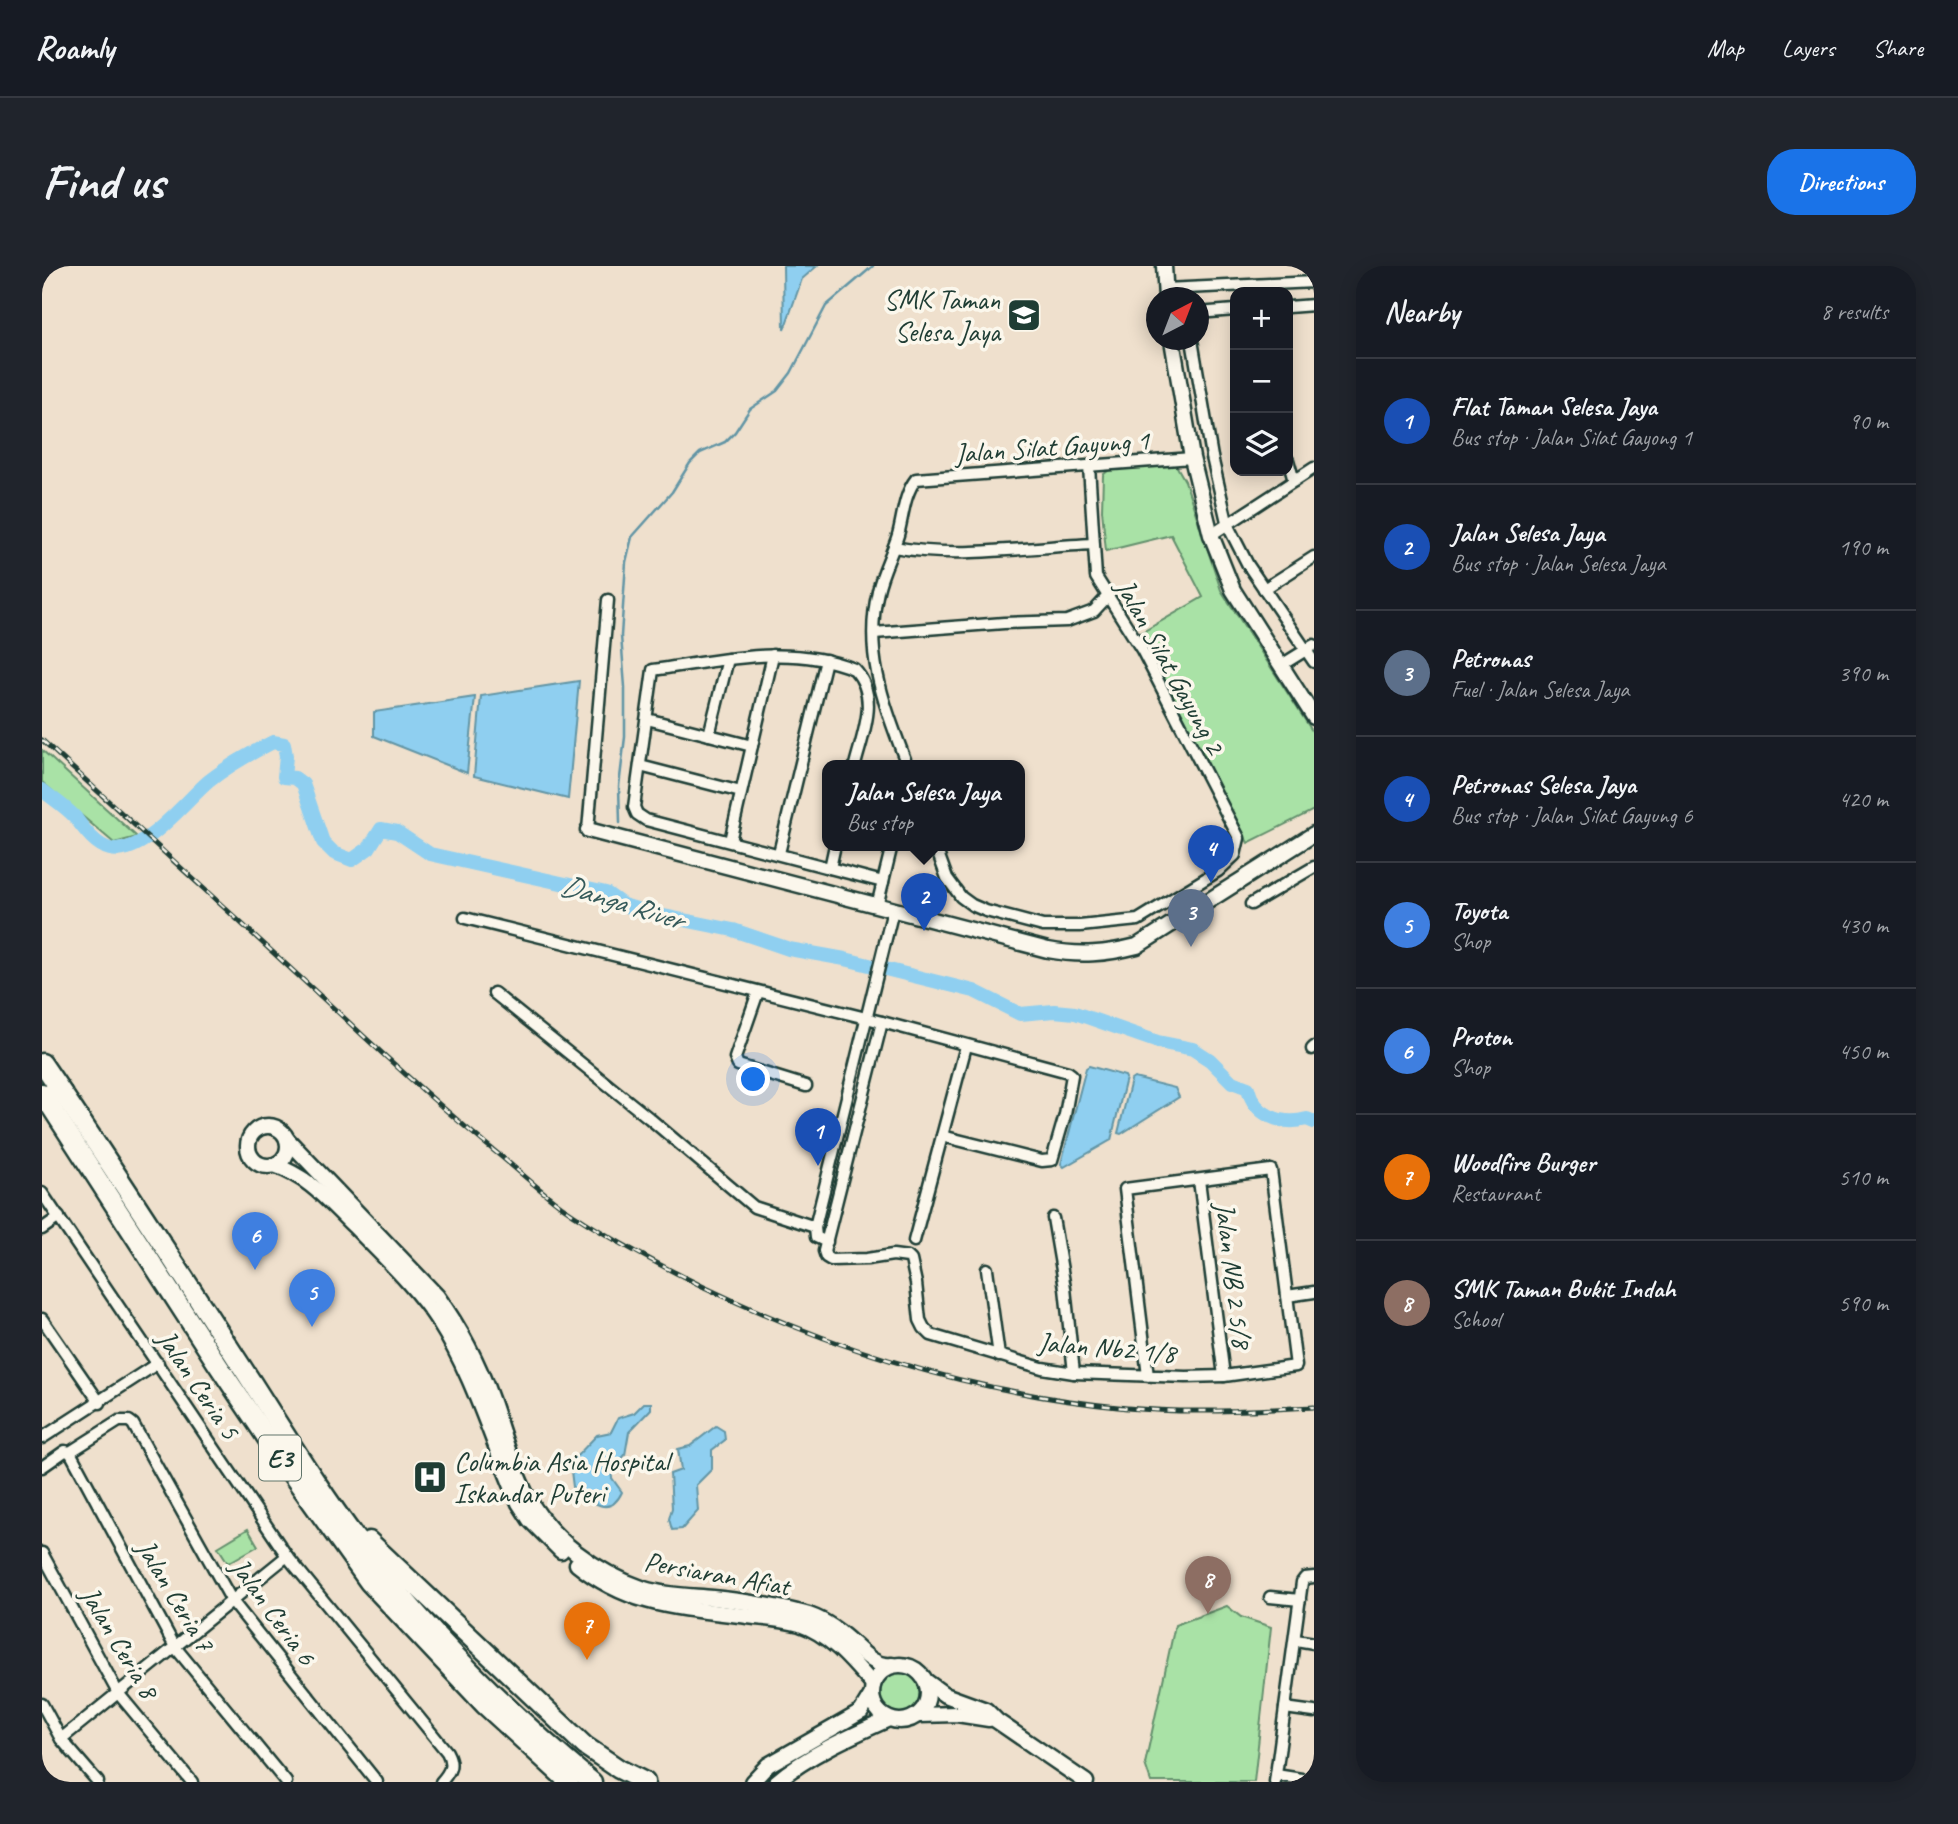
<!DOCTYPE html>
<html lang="en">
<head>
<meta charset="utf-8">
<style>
  body { margin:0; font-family:Caveat,sans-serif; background:#20242c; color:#f1f3f6 }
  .controls { position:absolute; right:21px; top:21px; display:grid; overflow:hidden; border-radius:14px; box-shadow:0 4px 18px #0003 }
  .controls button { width:63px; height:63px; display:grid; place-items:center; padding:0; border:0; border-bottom:2px solid #363941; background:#171b24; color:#f1f3f6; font:35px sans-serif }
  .compass { position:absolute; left:1104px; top:21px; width:63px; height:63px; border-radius:50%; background:#171b24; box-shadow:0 4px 18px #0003; rotate:42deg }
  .you { position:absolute; left:712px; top:814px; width:24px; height:24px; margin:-18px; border:5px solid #fff; border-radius:50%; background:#1a73e8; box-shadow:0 0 0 10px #1a73e833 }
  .badge { display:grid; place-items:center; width:46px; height:46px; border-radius:50%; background:#1a73e8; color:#fff; font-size:23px; font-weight:700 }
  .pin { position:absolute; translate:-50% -58px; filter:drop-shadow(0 2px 4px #0008) }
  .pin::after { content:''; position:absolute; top:37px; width:24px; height:21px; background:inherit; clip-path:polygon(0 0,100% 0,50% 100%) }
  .popup { position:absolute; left:780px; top:494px; width:203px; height:91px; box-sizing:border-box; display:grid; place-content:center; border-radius:14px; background:#171b24; filter:drop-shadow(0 2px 5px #0005); font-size:23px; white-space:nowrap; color:#9ea1a6 }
  .popup b { font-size:26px; color:#f1f3f6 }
  .popup::after { content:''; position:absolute; left:50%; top:100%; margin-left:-14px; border:14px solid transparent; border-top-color:#171b24 }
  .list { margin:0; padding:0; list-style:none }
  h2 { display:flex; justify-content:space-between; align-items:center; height:91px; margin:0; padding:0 28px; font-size:30px }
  h2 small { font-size:23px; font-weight:400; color:#9ea1a6 }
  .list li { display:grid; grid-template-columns:46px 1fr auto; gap:21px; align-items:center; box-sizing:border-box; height:126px; padding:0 28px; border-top:2px solid #363941 }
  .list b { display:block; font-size:26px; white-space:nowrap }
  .list p { margin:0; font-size:23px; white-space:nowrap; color:#9ea1a6 }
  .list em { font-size:23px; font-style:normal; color:#9ea1a6 }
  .icon { flex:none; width:38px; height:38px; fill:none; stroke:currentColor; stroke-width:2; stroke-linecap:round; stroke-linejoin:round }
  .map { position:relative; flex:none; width:1272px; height:1516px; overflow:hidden; border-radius:28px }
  header { display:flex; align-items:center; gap:42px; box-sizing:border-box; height:98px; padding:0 35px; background:#171b24; border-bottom:2px solid #363941 }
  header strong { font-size:33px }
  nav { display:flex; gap:38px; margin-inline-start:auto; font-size:24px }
  .intro { display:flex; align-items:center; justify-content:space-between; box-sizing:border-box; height:168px; padding:0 42px }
  h1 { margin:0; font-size:49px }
  .button { padding:18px 32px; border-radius:28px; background:#1a73e8; color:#fff; font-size:24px; font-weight:700 }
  main { display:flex; gap:42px; padding:0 42px }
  aside { flex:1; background:#171b24; border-radius:28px; box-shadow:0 4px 18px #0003 }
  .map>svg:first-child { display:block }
  .green { fill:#a9e2a6; stroke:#64906d; stroke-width:2 }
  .water { fill:#8fcff0; stroke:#6295a5; stroke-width:2 }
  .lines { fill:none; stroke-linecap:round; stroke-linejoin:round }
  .stream { stroke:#6295a5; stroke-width:2.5 }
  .river { stroke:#8fcff0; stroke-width:14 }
  .street-casing { stroke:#1f3d34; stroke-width:15 }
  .secondary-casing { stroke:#1f3d34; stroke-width:19 }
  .highway-casing { stroke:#1f3d34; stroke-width:23 }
  .street { stroke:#fbf7ec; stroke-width:10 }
  .secondary { stroke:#fbf7ec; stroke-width:14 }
  .highway { stroke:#fbf7ec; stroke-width:18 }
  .rail-casing { stroke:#1f3d34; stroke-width:5 }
  .rail { stroke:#fbf7ec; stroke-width:2.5; stroke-dasharray:8; stroke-linecap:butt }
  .labels { text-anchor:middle; stroke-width:7; stroke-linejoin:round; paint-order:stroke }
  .shield { fill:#fbf7ec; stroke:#61756b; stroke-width:2 }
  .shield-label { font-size:26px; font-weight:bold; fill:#1f3d34 }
  .poi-label { font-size:28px; fill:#1f3d34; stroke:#fbf7ec; text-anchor:end }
  .street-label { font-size:28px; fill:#1f3d34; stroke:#fbf7ec }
  .water-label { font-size:30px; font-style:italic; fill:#355a5a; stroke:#fbf7ec }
</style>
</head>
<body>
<header>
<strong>Roamly</strong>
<nav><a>Map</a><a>Layers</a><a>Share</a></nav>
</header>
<div class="intro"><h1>Find us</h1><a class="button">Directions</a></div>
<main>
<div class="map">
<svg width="1272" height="1516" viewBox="0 0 1272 1516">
  <rect width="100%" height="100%" fill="#efe0cd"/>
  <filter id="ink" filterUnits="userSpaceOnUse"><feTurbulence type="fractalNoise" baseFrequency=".0143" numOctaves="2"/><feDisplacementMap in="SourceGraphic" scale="14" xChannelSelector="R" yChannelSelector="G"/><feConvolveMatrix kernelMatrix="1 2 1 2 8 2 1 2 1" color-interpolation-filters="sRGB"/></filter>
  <g filter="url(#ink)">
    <!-- green -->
    <g class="green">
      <polygon points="1134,199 1143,215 1179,324 1272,468 1272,544 1206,577 1099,367 1161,331 1129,269 1064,285 1060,244 1061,209 1067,204"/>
      <polygon points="0,484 95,571 72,577 0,516"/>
      <polygon points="206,1263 216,1280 186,1297 176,1281"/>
      <polygon points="1185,1340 1199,1351 1229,1361 1212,1516 1109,1516 1103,1498 1133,1359"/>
      <circle cx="856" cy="1427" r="22"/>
    </g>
    <!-- water -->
    <g class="water">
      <polygon points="741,0 775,0 760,13 742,64"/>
      <polygon points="537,415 526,533 432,510 439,430"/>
      <polygon points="433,431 425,507 332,470 332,446"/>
      <polygon points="1047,800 1083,810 1084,812 1069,874 1022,901 1019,898 1044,802"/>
      <polygon points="1092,812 1133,822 1137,831 1079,868 1076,867 1089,814"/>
      <path d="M602,1137H609V1143L587,1166L583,1189L569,1205L570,1212L580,1226C567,1254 547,1234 531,1221L528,1197L555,1169L569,1166L576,1152L592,1147Z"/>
      <polygon points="674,1160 682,1165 683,1174 670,1184 670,1203 654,1219 656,1245 640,1263 630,1264 627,1253 630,1242 628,1208 639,1204 636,1183 648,1180"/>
    </g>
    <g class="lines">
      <!-- stream -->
      <polyline class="stream" points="578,557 577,520 583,471 583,421 579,370 584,296 590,271 630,226 648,197 658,187 683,176 693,166 708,143 735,125 749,107 784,40 831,0"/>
      <!-- river -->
      <path class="river" d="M0,524C10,532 24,541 33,551C42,563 53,579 68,583C101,591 144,534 167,515C187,499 209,487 231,476L242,478L244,490L242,511L253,512L261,518L281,576L292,587L310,594L327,582L339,563L355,566L388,588L564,627L581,639L612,648L691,664L747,683L803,693L932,725L978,748L1012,745L1033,747L1116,776L1151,783L1168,794L1190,816L1206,822C1212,849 1239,860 1265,853L1272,856"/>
      <!-- street casing -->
      <g class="street-casing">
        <g id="street">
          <polyline points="1123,23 1272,16"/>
          <polyline points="1246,41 1272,39"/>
          <polyline points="1156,47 1193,44"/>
          <polyline points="1150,74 1170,191 1186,260 1206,299 1272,396"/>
          <polyline points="1246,194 1252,215"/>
          <polyline points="1169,269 1272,202"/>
          <path d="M852,281C914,293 987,281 1051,278"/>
          <polyline points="1222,323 1272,291"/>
          <polyline points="832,367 962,357 1025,355 1052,345 1065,331"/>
          <polyline points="1238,400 1272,379"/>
          <polyline points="605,453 710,480"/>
          <polyline points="667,469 686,393"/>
          <path d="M813,499C821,467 838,430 812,403C748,377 677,395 611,404L592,541L595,548L604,554L841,616"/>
          <path d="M865,499C843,440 821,389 836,325C840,306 850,288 856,269C861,251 862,228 874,213L1150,192"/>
          <polyline points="598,500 699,526"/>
          <polyline points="546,564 566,334"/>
          <polyline points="688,575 731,389"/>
          <polyline points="893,579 905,612 919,631 930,639 944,645 1001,660 1038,660 1096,654 1176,605 1193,589 1197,572 1100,384 1054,311 1047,200"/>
          <polyline points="737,587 784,394"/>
          <polyline points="788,602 793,579"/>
          <polyline points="1209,638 1272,601"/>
          <polyline points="835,640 850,579"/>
          <polyline points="423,652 840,756 782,985 784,991 789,994 825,993 851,989 866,991 869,994 874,1017 878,1054 882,1062 889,1069 1000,1102 1032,1107 1144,1111 1182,1110 1254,1100 1229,904 1083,923 1106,1110"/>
          <polyline points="716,726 693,792 696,799 764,820"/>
          <polyline points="452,727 607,852 712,941 773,961"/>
          <polyline points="840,756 1026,806 1030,809 1023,849 1010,894 1000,895 900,870"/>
          <polyline points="1270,783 1272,781"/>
          <polyline points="1157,914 1182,1110"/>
          <path d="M0,927L245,1290L405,1486C412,1499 408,1506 399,1516"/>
          <polyline points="1011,952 1023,1022 1032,1107"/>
          <polyline points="0,963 17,951"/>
          <polyline points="872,975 924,780"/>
          <polyline points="785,976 774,971 773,961 851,644"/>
          <polyline points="945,1003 957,1090"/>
          <polyline points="1245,1030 1272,1026"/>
          <polyline points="0,1053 58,1137"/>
          <polyline points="0,1172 116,1097"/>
          <polyline points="28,1186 133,1381 244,1516"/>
          <polyline points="0,1201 23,1185 28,1186 77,1155 87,1155 91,1158 190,1335 335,1516"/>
          <polyline points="0,1287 76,1427 150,1516"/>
          <polyline points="1228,1331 1258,1334"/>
          <polyline points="1254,1374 1272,1377"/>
          <polyline points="0,1438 19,1473 56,1516"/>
          <polyline points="1243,1442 1272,1446"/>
          <polyline points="19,1473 245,1290"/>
          <polyline points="1234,1509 1272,1515"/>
          <polyline points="1233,1516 1260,1316 1263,1312 1272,1311"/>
        </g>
      </g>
      <!-- secondary casing -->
      <g class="secondary-casing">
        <g id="secondary">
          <polyline points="1122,0 1124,32"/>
          <polyline points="1130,74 1150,192 1169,269 1191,324 1272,451"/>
          <path d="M546,564L1006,684C1038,690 1064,688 1095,680L1272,568"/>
          <circle cx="226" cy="880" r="20"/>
          <path d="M245,873L395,1030C418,1062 436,1096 449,1133C460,1164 469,1199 484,1228C507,1273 555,1307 602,1323C624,1330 649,1330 671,1332C699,1335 728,1339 755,1346C772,1349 789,1359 802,1370C816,1381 831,1402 850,1399"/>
          <path d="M232,899C269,912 285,934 312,960C342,991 374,1020 397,1056C433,1112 450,1177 477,1237L488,1254L519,1285"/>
          <path d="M535,1298C588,1341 640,1342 705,1350C722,1352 741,1353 758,1358C788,1368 811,1396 831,1419"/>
          <circle cx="858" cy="1427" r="28"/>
          <polyline points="885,1416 903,1429 944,1444 955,1455 1044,1516"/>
          <polyline points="877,1449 915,1448 947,1453"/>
          <polyline points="710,1516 726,1499 819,1446 830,1428"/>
          <path d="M734,1516C766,1489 809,1470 847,1453"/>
        </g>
      </g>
      <!-- highway casing -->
      <g class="highway-casing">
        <g id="highway">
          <path d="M0,797C72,902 140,1009 209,1115C246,1173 282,1232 324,1286C390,1371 468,1448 550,1516"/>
          <polyline points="0,827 176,1099 241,1196 327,1316 443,1439 527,1516"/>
          <polyline points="327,1275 543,1480 577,1503 603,1516"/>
        </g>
      </g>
      <!-- street -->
      <use href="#street" class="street"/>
      <!-- secondary -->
      <use href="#secondary" class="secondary"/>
      <!-- highway -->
      <use href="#highway" class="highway"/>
      <!-- rail casing -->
      <g class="rail-casing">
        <path id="rail" d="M0,474C100,565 199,657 298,748C351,798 404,846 461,892C480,908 499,925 519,940C564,971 613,997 662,1021C795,1085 937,1128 1085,1142C1147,1148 1210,1144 1272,1141"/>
      </g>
      <!-- rail -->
      <use href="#rail" class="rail"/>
    </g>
  </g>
  <!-- icons -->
  <defs>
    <g id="school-square" transform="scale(1.75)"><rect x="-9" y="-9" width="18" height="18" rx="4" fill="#1f3d34" stroke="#fbf7ec"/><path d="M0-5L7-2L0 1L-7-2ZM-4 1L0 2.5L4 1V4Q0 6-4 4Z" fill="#fff"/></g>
    <g id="hospital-square" transform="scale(1.75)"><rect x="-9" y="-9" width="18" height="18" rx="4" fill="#1f3d34" stroke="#fbf7ec"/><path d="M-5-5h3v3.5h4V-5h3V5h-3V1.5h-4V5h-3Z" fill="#fff"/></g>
  </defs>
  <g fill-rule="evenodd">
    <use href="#school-square" x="982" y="49"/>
    <use href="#hospital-square" x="388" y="1211"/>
  </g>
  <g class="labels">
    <!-- shield labels -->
    <rect class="shield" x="217" y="1169.5" width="42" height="45" rx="5"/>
    <g class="shield-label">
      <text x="238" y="1201">E3</text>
    </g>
    <!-- poi labels -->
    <g class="poi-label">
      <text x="958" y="43">SMK Taman<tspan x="958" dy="32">Selesa Jaya</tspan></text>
      <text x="412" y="1205" text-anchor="start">Columbia Asia Hospital<tspan x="412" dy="32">Iskandar Puteri</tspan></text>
    </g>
    <!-- street labels -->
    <g class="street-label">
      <text transform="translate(1010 180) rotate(-4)" y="10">Jalan Silat Gayung 1</text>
      <text transform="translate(1129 400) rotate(61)" y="10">Jalan Silat Gayung 2</text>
      <text transform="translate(1192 1009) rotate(83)" y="10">Jalan NB 2 5/8</text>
      <text transform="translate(1065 1081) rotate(5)" y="10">Jalan Nb2 1/8</text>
      <text transform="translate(157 1118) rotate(56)" y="10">Jalan Ceria 5</text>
      <text transform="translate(675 1307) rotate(10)" y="10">Persiaran Afiat</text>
      <text transform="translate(134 1329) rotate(59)" y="10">Jalan Ceria 7</text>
      <text transform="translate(232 1345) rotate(54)" y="10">Jalan Ceria 6</text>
      <text transform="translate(78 1376) rotate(59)" y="10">Jalan Ceria 8</text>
    </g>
    <!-- water labels -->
    <g class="water-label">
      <text transform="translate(580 636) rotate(17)" y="10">Danga River</text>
    </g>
  </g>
</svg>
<div class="controls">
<button>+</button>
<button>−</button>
<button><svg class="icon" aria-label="layers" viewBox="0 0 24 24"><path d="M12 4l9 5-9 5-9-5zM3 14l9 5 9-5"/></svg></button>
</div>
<svg class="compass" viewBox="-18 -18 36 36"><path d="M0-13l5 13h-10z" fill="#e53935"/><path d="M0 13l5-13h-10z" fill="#9ea1a6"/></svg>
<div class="you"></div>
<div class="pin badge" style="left:776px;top:900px;background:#1a4fb4">1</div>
<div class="pin badge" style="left:882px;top:665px;background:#1a4fb4">2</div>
<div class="popup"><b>Jalan Selesa Jaya</b>Bus stop</div>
<div class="pin badge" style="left:1149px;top:681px;background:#5c6f8a">3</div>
<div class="pin badge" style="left:1169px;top:617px;background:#1a4fb4">4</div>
<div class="pin badge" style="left:270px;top:1061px;background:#3f7fe0">5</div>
<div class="pin badge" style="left:213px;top:1004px;background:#3f7fe0">6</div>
<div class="pin badge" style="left:545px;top:1394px;background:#e8710a">7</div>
<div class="pin badge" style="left:1166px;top:1348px;background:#8d6e63">8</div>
</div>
<aside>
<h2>Nearby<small>8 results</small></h2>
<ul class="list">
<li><span class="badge" style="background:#1a4fb4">1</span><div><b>Flat Taman Selesa Jaya</b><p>Bus stop · Jalan Silat Gayong 1</p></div><em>90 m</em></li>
<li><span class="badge" style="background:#1a4fb4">2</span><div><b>Jalan Selesa Jaya</b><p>Bus stop · Jalan Selesa Jaya</p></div><em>190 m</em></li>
<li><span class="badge" style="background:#5c6f8a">3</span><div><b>Petronas</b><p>Fuel · Jalan Selesa Jaya</p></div><em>390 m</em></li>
<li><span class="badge" style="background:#1a4fb4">4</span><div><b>Petronas Selesa Jaya</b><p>Bus stop · Jalan Silat Gayung 6</p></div><em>420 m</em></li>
<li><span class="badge" style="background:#3f7fe0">5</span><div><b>Toyota</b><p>Shop</p></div><em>430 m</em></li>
<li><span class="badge" style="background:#3f7fe0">6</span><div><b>Proton</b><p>Shop</p></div><em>450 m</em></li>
<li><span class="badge" style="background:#e8710a">7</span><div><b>Woodfire Burger</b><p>Restaurant</p></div><em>510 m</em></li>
<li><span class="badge" style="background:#8d6e63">8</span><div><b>SMK Taman Bukit Indah</b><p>School</p></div><em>590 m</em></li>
</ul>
</aside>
</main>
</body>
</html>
